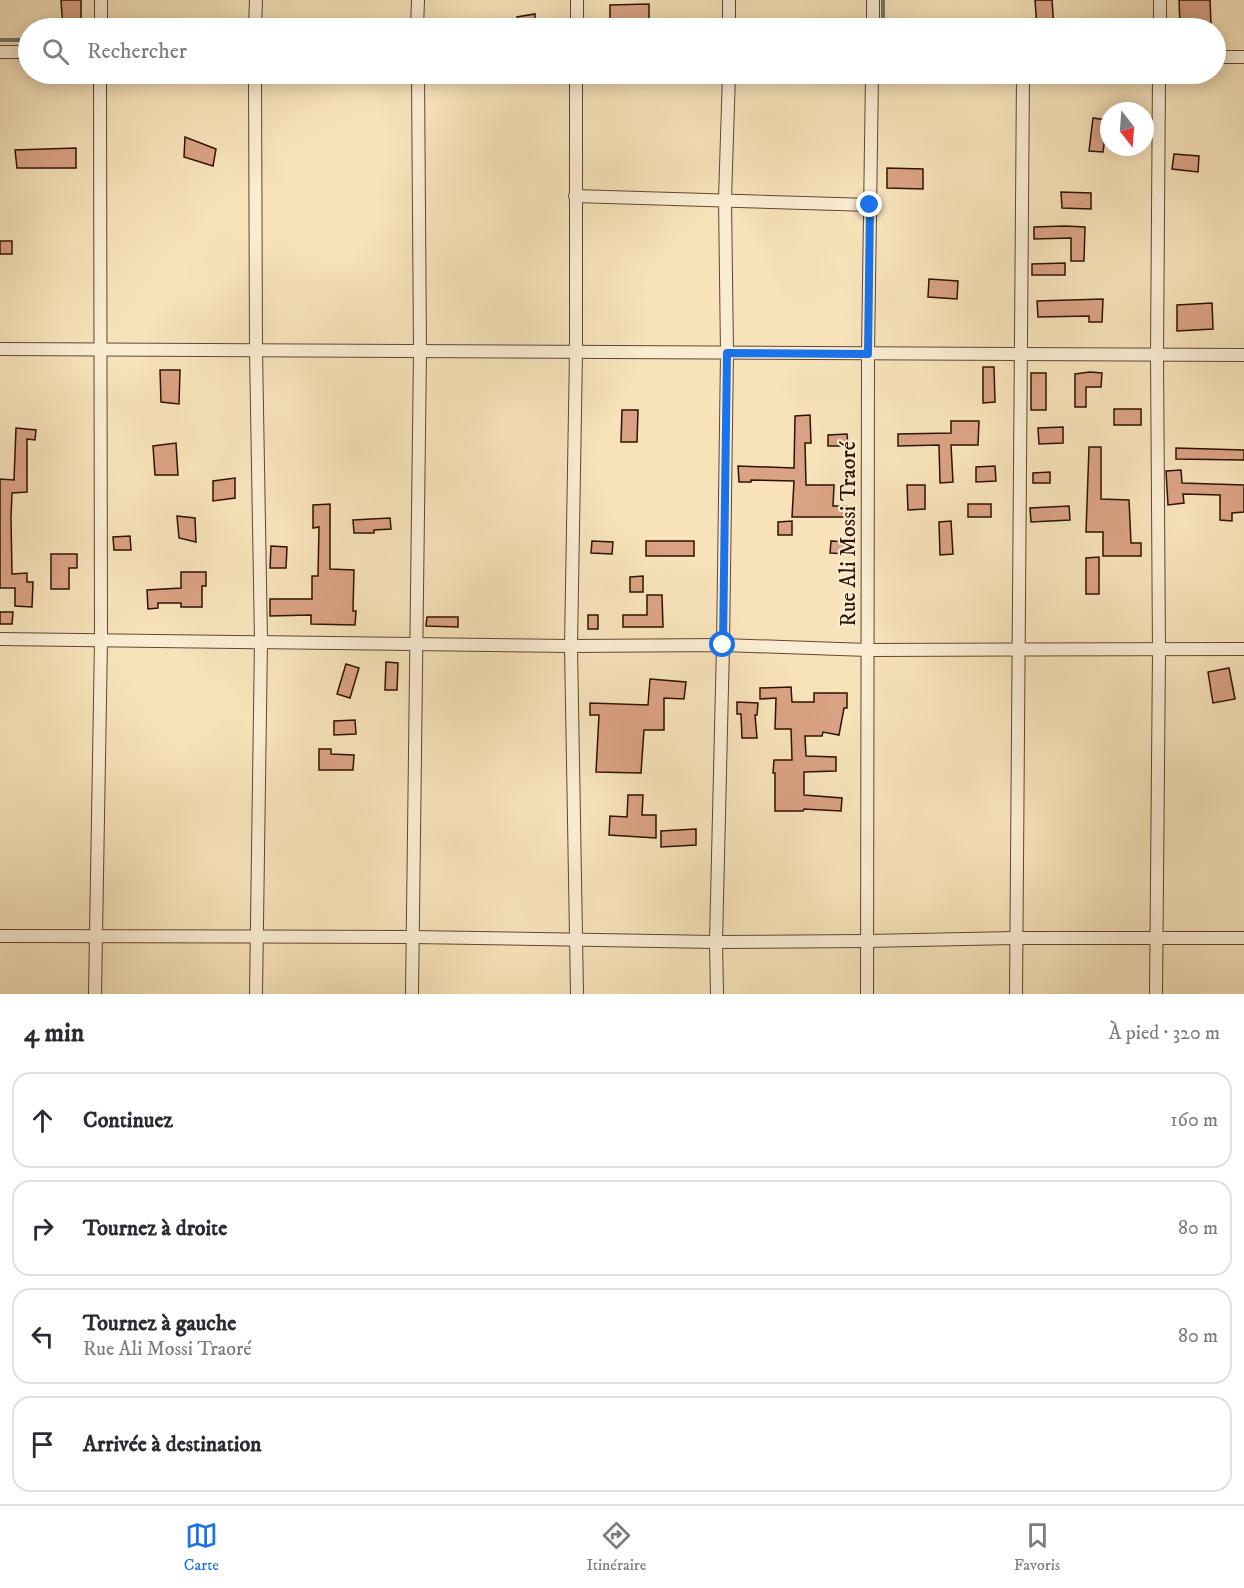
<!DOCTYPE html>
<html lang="fr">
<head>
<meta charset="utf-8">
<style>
  body { margin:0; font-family:"IM FELL DW Pica",serif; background:#f2f2f3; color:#2b2b33 }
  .compass { position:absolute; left:1100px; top:102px; width:54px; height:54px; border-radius:50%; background:#fff; box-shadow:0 3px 15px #0003; rotate:163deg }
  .stop { position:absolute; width:18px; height:18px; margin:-14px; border:4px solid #1a73e8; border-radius:50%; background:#fff }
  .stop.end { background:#1a73e8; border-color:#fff; box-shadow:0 2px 6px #0008 }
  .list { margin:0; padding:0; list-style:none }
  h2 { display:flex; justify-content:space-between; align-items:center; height:78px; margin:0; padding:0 24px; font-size:26px }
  h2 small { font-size:20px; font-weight:400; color:#7c7c81 }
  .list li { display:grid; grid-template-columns:39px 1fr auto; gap:18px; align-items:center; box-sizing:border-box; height:96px; margin:0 12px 12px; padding:0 12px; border:2px solid #e1e1e2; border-radius:18px }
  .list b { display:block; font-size:22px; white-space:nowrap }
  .list p { margin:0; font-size:20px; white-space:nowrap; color:#7c7c81 }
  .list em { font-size:20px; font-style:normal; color:#7c7c81 }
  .icon { flex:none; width:33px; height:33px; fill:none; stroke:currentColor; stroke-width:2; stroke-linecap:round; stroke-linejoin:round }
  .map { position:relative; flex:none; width:1244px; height:994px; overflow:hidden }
  .search { position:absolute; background:#fff; box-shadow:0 3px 15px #0003; left:18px; right:18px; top:18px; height:66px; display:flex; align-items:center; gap:15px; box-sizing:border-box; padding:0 21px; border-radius:33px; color:#7c7c81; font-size:22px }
  .sheet { height:510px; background:#fff }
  nav { display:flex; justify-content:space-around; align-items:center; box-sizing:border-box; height:84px; border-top:2px solid #e1e1e2; background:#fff; font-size:16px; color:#7c7c81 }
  nav a { display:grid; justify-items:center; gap:3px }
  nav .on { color:#1a73e8 }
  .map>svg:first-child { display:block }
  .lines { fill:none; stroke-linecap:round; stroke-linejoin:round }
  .stream { stroke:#717968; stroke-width:4 }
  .building { fill:#daa284; stroke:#2e1203; stroke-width:1.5 }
  .minor-casing { stroke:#604631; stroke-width:14 }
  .minor { stroke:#faecd2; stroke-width:12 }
  .route { stroke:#1a73e8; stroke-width:8 }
  .labels { text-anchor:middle; stroke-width:4.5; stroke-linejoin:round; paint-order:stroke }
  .street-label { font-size:22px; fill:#2e1203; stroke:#faecd2 }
</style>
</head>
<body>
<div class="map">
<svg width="1244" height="994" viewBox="0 0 1244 994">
  <rect width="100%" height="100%" fill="#f7e2ba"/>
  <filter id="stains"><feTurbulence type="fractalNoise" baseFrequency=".00333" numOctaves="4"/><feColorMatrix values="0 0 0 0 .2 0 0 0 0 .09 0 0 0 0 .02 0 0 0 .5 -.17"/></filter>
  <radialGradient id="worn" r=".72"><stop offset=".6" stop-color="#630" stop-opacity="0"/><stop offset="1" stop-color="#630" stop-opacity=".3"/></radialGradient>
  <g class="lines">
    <!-- stream -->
    <g class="stream">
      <polyline points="883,28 883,0"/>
      <polyline points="0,40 28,40"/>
    </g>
  </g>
  <!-- building -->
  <g class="building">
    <polygon points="61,0 81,0 81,28 63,28"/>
    <polygon points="1035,0 1052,0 1054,28 1037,28"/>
    <polygon points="1179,0 1210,0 1211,25 1180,26"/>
    <polygon points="649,4 649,23 610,23 610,5"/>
    <polygon points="535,14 535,28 518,28 517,17"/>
    <polygon points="1093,118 1107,120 1103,152 1089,151"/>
    <polygon points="185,137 216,149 213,166 184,157"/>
    <polygon points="76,148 76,168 17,168 15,150"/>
    <polygon points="1174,154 1199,156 1198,172 1172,169"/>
    <polygon points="887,168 923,169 923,189 887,188"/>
    <polygon points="1061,192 1091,193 1091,209 1062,208"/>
    <polygon points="1065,226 1085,227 1084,261 1071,261 1071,238 1034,239 1034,227"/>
    <rect x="0" y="241" width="12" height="13"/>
    <polygon points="1065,263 1065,275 1032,275 1032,264"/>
    <polygon points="929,279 958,281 957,299 928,297"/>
    <polygon points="1103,299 1102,322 1089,322 1089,316 1038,317 1037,301"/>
    <polygon points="1212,303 1213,329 1177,331 1177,305"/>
    <polygon points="983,367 994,367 995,402 983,403"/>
    <polygon points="160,370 180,370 179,404 161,402"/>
    <polygon points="1090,372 1102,373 1101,387 1086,387 1086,407 1075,407 1075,374"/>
    <rect x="1031" y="373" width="15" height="37"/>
    <rect x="1114" y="409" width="27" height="16"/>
    <polygon points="622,410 638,410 637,442 621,442"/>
    <polygon points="810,415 811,443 805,443 806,485 834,485 833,506 847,506 847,517 792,517 794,481 751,480 751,482 739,482 738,466 794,468 795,416"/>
    <polygon points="951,421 979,421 978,445 951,445 953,482 940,483 939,445 898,446 898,434 951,433"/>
    <polygon points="1063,427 1063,443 1039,444 1038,428"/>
    <polygon points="16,428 36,430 35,440 27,439 27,492 12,493 11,518 12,574 27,573 27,582 33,582 32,607 15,606 15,588 0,588 0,479 14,480"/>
    <polygon points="847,434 848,446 828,446 828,435"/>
    <polygon points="176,443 178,475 155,475 153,446"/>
    <polygon points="1089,447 1101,447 1101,499 1129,500 1131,543 1141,543 1141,556 1103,556 1103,532 1086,532"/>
    <polygon points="1176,448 1244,450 1244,460 1176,459"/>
    <polygon points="995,466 996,481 976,482 976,467"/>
    <polygon points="1181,470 1182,483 1244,485 1244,512 1232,513 1232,521 1220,520 1220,495 1183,494 1184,503 1168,505 1166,471"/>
    <polygon points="1050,472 1050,483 1033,483 1033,473"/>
    <polygon points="235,478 235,498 213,501 213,481"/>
    <polygon points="907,485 925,485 925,509 908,510"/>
    <polygon points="330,504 330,569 354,570 353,611 356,611 355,625 311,624 311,615 270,616 270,599 312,599 312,576 318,576 319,527 313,528 313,505"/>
    <rect x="968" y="504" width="23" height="13"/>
    <polygon points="1069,506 1070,520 1031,522 1030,508"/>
    <polygon points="177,516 195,518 196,542 179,538"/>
    <polygon points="390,518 391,529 374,530 374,533 354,533 353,520"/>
    <polygon points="792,521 792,535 778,535 778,522"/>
    <polygon points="951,521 953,554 940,555 939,522"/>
    <polygon points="130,536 131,550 114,550 113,537"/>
    <polygon points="592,541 613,542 612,554 591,553"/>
    <rect x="646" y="541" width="48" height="15"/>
    <polygon points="831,541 848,542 847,554 830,553"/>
    <polygon points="271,546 287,547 286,568 270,568"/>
    <polygon points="51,554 77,554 77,568 69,568 69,589 51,589"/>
    <polygon points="1099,557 1099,594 1086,594 1086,558"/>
    <polygon points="181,572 206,572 206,586 202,586 202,607 181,607 181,603 158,603 158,608 148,609 147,590 181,588"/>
    <polygon points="643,576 643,592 630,592 630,577"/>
    <polygon points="647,595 662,595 663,627 623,627 623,615 647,615"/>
    <polygon points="0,612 13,612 12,624 0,624"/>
    <rect x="588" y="615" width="10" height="14"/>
    <polygon points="427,617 458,617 458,627 426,626"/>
    <polygon points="386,662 398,663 397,690 385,690"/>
    <polygon points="346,664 359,668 350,698 337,694"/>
    <polygon points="1229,668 1235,699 1213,703 1208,672"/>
    <polygon points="650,679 686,682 684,699 664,698 664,730 644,730 641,773 596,772 599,715 590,715 590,703 648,705"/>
    <polygon points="791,687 792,702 814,702 814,693 847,693 847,708 844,708 839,735 823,732 822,736 805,736 806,756 836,757 836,771 804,772 804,795 842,798 841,811 804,809 803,811 775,811 775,773 773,773 774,760 792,760 791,729 775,729 776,698 760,699 760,688"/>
    <polygon points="737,702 758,703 757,715 755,715 757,738 742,738 741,714 737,714"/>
    <polygon points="355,720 356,734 334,735 334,721"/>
    <polygon points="319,749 331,749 331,754 354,755 353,770 319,770"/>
    <polygon points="628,795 643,795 642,815 656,815 656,838 609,835 610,816 627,817"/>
    <polygon points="696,829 696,845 661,847 661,831"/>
  </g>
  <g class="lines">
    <!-- minor casing -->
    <g class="minor-casing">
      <g id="minor">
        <polyline points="729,0 729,28"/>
        <polyline points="101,28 101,0"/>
        <polyline points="255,28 256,0"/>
        <polyline points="417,28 418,0"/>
        <polyline points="577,28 577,0"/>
        <polyline points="873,28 873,0"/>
        <polyline points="1160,28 1160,0"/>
        <polyline points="0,52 28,52"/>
        <polyline points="1216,57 1244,57"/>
        <polyline points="255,74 256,350 261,641 256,994"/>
        <polyline points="576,74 576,352 571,646 577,994"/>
        <polyline points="575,196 870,205"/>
        <polyline points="0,349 1244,355"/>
        <polyline points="0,639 571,646 723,645 868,650 1244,649"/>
        <polyline points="0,936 412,937 716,942 867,941 1015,938 1244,938"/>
        <polyline points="95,994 101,641 100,74"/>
        <polyline points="412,994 420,352 418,74"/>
        <polyline points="717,994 716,942 723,645 727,353 725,199 729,74"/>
        <polyline points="867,994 868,354 872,74"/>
        <polyline points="1016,994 1023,74"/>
        <polyline points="1156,994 1159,651 1157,354 1159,74"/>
      </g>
    </g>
    <!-- minor -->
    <use href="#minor" class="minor"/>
  </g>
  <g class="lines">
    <!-- route -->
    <polyline class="route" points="723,645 727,353 868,354 870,205"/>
  </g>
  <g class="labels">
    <!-- street labels -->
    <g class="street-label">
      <text transform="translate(847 534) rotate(-90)" y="8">Rue Ali Mossi Traoré</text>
    </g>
  </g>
  <rect width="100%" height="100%" filter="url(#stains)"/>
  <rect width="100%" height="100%" fill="url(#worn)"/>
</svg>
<svg class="compass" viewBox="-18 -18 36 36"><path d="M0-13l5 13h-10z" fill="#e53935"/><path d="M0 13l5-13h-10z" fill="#7c7c81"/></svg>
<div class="stop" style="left:723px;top:645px"></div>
<div class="stop end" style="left:870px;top:205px"></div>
<div class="search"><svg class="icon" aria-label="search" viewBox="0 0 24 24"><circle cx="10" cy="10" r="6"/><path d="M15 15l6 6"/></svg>Rechercher</div>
</div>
<section class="sheet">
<h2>4 min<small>À pied · 320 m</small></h2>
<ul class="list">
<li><svg class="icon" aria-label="ahead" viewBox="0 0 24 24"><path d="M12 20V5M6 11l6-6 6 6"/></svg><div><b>Continuez</b></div><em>160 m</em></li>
<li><svg class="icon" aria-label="right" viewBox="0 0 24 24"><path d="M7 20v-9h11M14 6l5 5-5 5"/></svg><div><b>Tournez à droite</b></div><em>80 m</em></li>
<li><svg class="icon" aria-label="left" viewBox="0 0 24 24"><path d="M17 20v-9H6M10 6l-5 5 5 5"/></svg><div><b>Tournez à gauche</b><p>Rue Ali Mossi Traoré</p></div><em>80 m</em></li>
<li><svg class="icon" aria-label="arrive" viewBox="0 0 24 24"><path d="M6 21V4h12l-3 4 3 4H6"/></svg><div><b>Arrivée à destination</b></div></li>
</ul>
</section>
<nav>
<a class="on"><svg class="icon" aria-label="map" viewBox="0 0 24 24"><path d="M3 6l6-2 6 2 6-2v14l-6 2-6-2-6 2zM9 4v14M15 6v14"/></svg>Carte</a>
<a><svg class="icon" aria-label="directions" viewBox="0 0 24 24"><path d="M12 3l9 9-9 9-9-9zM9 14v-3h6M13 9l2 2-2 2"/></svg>Itinéraire</a>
<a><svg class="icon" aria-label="saved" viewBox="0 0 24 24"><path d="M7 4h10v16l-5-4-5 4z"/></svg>Favoris</a>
</nav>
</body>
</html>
